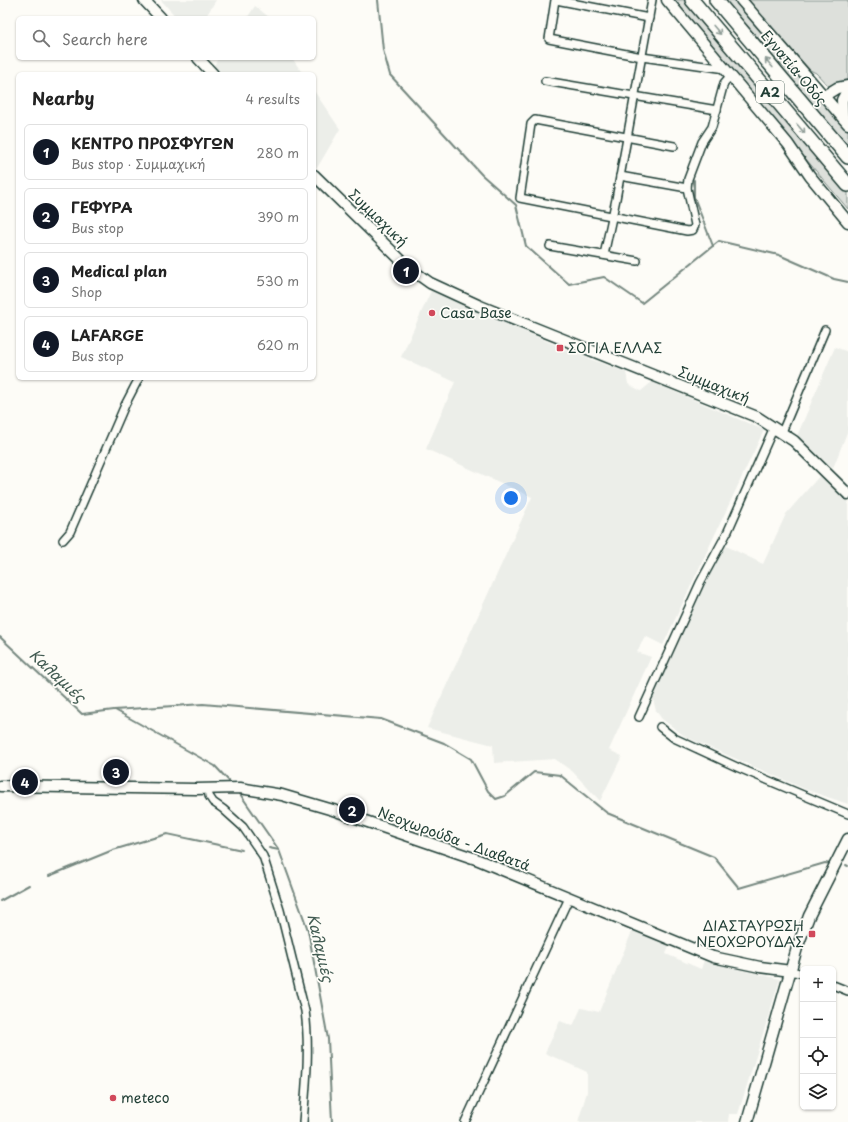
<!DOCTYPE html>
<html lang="en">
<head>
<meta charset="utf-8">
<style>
  body { margin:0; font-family:"Playpen Sans",sans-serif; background:#f2f2f2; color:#222 }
  .controls { position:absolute; right:12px; bottom:12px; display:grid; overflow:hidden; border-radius:6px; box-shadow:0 1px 3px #0004 }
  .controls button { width:36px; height:36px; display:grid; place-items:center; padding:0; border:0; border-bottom:1px solid #e0e0e0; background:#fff; color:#222; font:20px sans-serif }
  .you { position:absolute; left:511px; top:498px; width:14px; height:14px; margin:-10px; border:3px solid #fff; border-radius:50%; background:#1a73e8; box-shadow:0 0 0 6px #1a73e833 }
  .badge { display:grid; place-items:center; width:26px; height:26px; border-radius:50%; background:#111827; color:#fff; font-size:13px; font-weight:700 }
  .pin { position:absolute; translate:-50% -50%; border:2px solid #fff; box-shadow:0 1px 4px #0006 }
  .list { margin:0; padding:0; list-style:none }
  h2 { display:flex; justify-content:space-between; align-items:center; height:52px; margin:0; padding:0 16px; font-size:17px }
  h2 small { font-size:13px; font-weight:400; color:#767676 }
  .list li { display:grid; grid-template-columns:26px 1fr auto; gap:12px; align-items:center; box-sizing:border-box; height:56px; margin:0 8px 8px; padding:0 8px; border:1px solid #e0e0e0; border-radius:6px }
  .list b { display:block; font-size:15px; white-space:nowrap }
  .list p { margin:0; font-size:13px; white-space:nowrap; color:#767676 }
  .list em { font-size:13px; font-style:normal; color:#767676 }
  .icon { flex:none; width:22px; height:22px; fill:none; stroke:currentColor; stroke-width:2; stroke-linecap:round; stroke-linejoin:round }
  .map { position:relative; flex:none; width:848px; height:1122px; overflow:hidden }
  .search { position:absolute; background:#fff; box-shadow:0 1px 3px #0004; left:16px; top:16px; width:300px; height:44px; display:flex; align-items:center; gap:10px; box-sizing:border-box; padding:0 14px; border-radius:6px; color:#767676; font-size:15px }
  .panel { position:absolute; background:#fff; box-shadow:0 1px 3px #0004; left:16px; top:72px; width:300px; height:308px; border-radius:6px }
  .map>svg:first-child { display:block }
  .built { fill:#eceee9 }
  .green { fill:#dde0db; stroke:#7e8e88 }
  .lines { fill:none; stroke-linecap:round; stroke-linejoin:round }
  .stream { stroke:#75877f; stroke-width:2 }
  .street-casing { stroke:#1f3d34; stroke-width:10 }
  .secondary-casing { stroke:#1f3d34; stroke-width:13 }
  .highway-casing { stroke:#1f3d34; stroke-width:16 }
  .street { stroke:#fdfcf7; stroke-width:7 }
  .secondary { stroke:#fdfcf7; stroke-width:10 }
  .highway { stroke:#fdfcf7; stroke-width:13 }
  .oneway { stroke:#8e9c96 }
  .poi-dot { fill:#d1495b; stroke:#fdfcf7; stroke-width:1.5 }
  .labels { text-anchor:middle; stroke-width:3.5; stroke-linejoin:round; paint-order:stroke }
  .shield { fill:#fdfcf7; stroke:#62766e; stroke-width:1 }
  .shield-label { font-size:13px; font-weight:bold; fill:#1f3d34 }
  .street-label { font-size:14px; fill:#1f3d34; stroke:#fdfcf7 }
  .poi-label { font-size:14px; fill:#1f3d34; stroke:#fdfcf7; text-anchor:start }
  .water-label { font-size:15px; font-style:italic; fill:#435c53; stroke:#fdfcf7 }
</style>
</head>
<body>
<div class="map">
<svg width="848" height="1122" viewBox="0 0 848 1122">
  <rect width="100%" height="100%" fill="#fdfcf7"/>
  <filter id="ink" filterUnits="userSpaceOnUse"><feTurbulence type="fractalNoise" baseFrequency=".025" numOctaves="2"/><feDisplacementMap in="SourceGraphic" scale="8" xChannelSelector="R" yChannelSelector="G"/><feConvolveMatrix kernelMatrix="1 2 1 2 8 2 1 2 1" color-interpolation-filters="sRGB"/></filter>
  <g filter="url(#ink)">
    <!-- built -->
    <g class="built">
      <polygon points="161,0 216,0 205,18 177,18"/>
      <polygon points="255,6 270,18 247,18"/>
      <polygon points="218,58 292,58 303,74 222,74 214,66"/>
      <polygon points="314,91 340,129 317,168 314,165"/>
      <polygon points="431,291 579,355 626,372 628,384 641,391 652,382 764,430 663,645 645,636 637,652 651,657 609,750 622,756 600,801 573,772 555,759 494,763 493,745 427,728 532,497 426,449 455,382 401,357"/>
      <polygon points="835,347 848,352 848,430 833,468 797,436"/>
      <polygon points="822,473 848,500 848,804 807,790 686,737 662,719 656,711 652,695 724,545 763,564 786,514"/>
      <polygon points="633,929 669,945 666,954 701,969 704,960 711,963 780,979 738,1114 729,1114 728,1122 578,1122 587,1092 587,1072 545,1053 560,1021 573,1026 581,1008 599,1012"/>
    </g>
    <!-- green -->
    <g class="green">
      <polygon points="672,0 685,0 848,193 848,209"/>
      <polygon points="725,0 736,0 848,130 848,146"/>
      <polygon points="747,0 848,0 848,81 828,86 816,73 810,70"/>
    </g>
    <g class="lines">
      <!-- stream -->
      <g class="stream">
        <polyline points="378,0 383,50 390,75 482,175 516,205 526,246 569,284 604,277 642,303 719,241 779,255 834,279 848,282"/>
        <polyline points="694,180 694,197 713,246"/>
        <polyline points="0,637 82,714 114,710 203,704 381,719 444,743 471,759 488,791 496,799 505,796 534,772 560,775 607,813 714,857 739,888 825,863 831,864"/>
        <polyline points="115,710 215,766 229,781"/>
        <polyline points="240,794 279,850 308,930 328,1039 332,1122"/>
        <polyline points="269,848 279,850"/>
        <polyline points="846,865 848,866"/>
        <polyline points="49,876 113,850 167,834 242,850"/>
        <polyline points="0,901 29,885"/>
      </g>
      <!-- street casing -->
      <g class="street-casing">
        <g id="street">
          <polyline points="555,0 549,39 642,57 726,69"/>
          <polyline points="556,0 649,18"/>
          <polyline points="545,81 717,110"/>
          <polyline points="674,146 535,120 531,124 520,198 687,231 693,230 695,225 687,188 688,179 702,142 712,127 724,83 731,75"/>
          <polyline points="620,176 687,188"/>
          <polyline points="550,246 637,261"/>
          <polyline points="604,255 616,199 652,0"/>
          <polyline points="782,432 825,330"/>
          <polyline points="63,540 70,532 125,405 139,378"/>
          <polyline points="639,717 700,583 728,531 774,427"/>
          <polyline points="660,727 674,738 739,768 848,814"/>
          <path d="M208,788L209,796L213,802L223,809L243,827L263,856L280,910L305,1011C310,1049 306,1085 303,1122"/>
          <polyline points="791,971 803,974"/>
          <polyline points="833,985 848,991"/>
          <polyline points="465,1122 569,898"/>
        </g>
      </g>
      <!-- secondary casing -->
      <g class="secondary-casing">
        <g id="secondary">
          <polyline points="144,0 161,18"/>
          <polyline points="667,0 788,144 810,176 848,222"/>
          <polyline points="741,0 848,124"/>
          <polyline points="198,58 213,74"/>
          <polyline points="824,96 837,88 848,86"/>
          <polyline points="843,118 842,100 848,89"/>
          <polyline points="314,175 409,268 430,283 480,306 757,417 794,441 848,494"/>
          <polyline points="0,786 196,789 240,788 282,795 333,810 476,859 713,957 760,967 791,971"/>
          <polyline points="747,1122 797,948 809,916 848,839"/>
        </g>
      </g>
      <!-- highway casing -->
      <g class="highway-casing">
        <g id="highway">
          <polyline points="692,0 848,185"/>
          <polyline points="716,0 848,157"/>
        </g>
      </g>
      <!-- street -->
      <use href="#street" class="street"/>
      <!-- secondary -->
      <use href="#secondary" class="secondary"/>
      <!-- highway -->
      <use href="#highway" class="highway"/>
    </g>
    <!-- one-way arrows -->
    <defs><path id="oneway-shaft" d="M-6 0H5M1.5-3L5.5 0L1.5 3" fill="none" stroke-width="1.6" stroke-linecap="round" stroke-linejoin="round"/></defs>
    <g class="oneway">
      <use href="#oneway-shaft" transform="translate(717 30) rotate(50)"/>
      <use href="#oneway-shaft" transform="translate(769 63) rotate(-130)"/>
      <use href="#oneway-shaft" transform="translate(801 129) rotate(50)"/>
    </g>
  </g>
  <!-- markers -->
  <g class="poi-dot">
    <circle cx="432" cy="313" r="4"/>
    <rect x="556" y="344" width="8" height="8" rx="2"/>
    <rect x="808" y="930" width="8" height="8" rx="2"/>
    <circle cx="113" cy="1098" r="4"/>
  </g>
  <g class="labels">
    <!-- shield labels -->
    <rect class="shield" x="756" y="81" width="28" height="22" rx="3"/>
    <g class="shield-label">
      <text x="770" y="97">Α2</text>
    </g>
    <!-- street labels -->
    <g class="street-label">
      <text transform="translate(794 68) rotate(50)" y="5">Εγνατία Οδός</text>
      <text transform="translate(378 218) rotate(44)" y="5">Συμμαχική</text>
      <text transform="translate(714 385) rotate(22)" y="5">Συμμαχική</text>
      <text transform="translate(454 839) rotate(20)" y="5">Νεοχωρούδα - Διαβατά</text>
    </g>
    <!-- poi labels -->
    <g class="poi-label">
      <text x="440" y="318">Casa Base</text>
      <text x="568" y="353">ΣΟΓΙΑ ΕΛΛΑΣ</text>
      <text x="804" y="931" text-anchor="end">ΔΙΑΣΤΑΥΡΩΣΗ<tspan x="804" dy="16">ΝΕΟΧΩΡΟΥΔΑΣ</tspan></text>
      <text x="121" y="1103">meteco</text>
    </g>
    <!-- water labels -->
    <g class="water-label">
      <text transform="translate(57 676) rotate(43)" y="5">Καλαμιές</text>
      <text transform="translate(320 948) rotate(77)" y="5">Καλαμιές</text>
    </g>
  </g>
</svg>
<div class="controls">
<button>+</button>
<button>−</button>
<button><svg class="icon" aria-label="locate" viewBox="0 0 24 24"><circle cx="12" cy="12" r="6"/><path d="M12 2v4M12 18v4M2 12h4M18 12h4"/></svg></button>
<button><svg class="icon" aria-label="layers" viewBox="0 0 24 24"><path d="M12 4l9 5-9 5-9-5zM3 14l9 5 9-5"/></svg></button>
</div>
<div class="you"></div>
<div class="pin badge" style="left:406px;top:271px">1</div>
<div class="pin badge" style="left:352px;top:810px">2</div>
<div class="pin badge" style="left:116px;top:772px">3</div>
<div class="pin badge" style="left:25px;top:782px">4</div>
<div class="search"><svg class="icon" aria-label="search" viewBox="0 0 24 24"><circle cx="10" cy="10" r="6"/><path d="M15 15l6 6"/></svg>Search here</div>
<section class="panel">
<h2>Nearby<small>4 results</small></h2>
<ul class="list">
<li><span class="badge">1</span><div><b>ΚΕΝΤΡΟ ΠΡΟΣΦΥΓΩΝ</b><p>Bus stop · Συμμαχική</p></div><em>280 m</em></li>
<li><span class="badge">2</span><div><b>ΓΕΦΥΡΑ</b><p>Bus stop</p></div><em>390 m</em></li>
<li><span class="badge">3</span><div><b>Medical plan</b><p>Shop</p></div><em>530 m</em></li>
<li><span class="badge">4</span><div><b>LAFARGE</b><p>Bus stop</p></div><em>620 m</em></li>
</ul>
</section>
</div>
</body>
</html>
